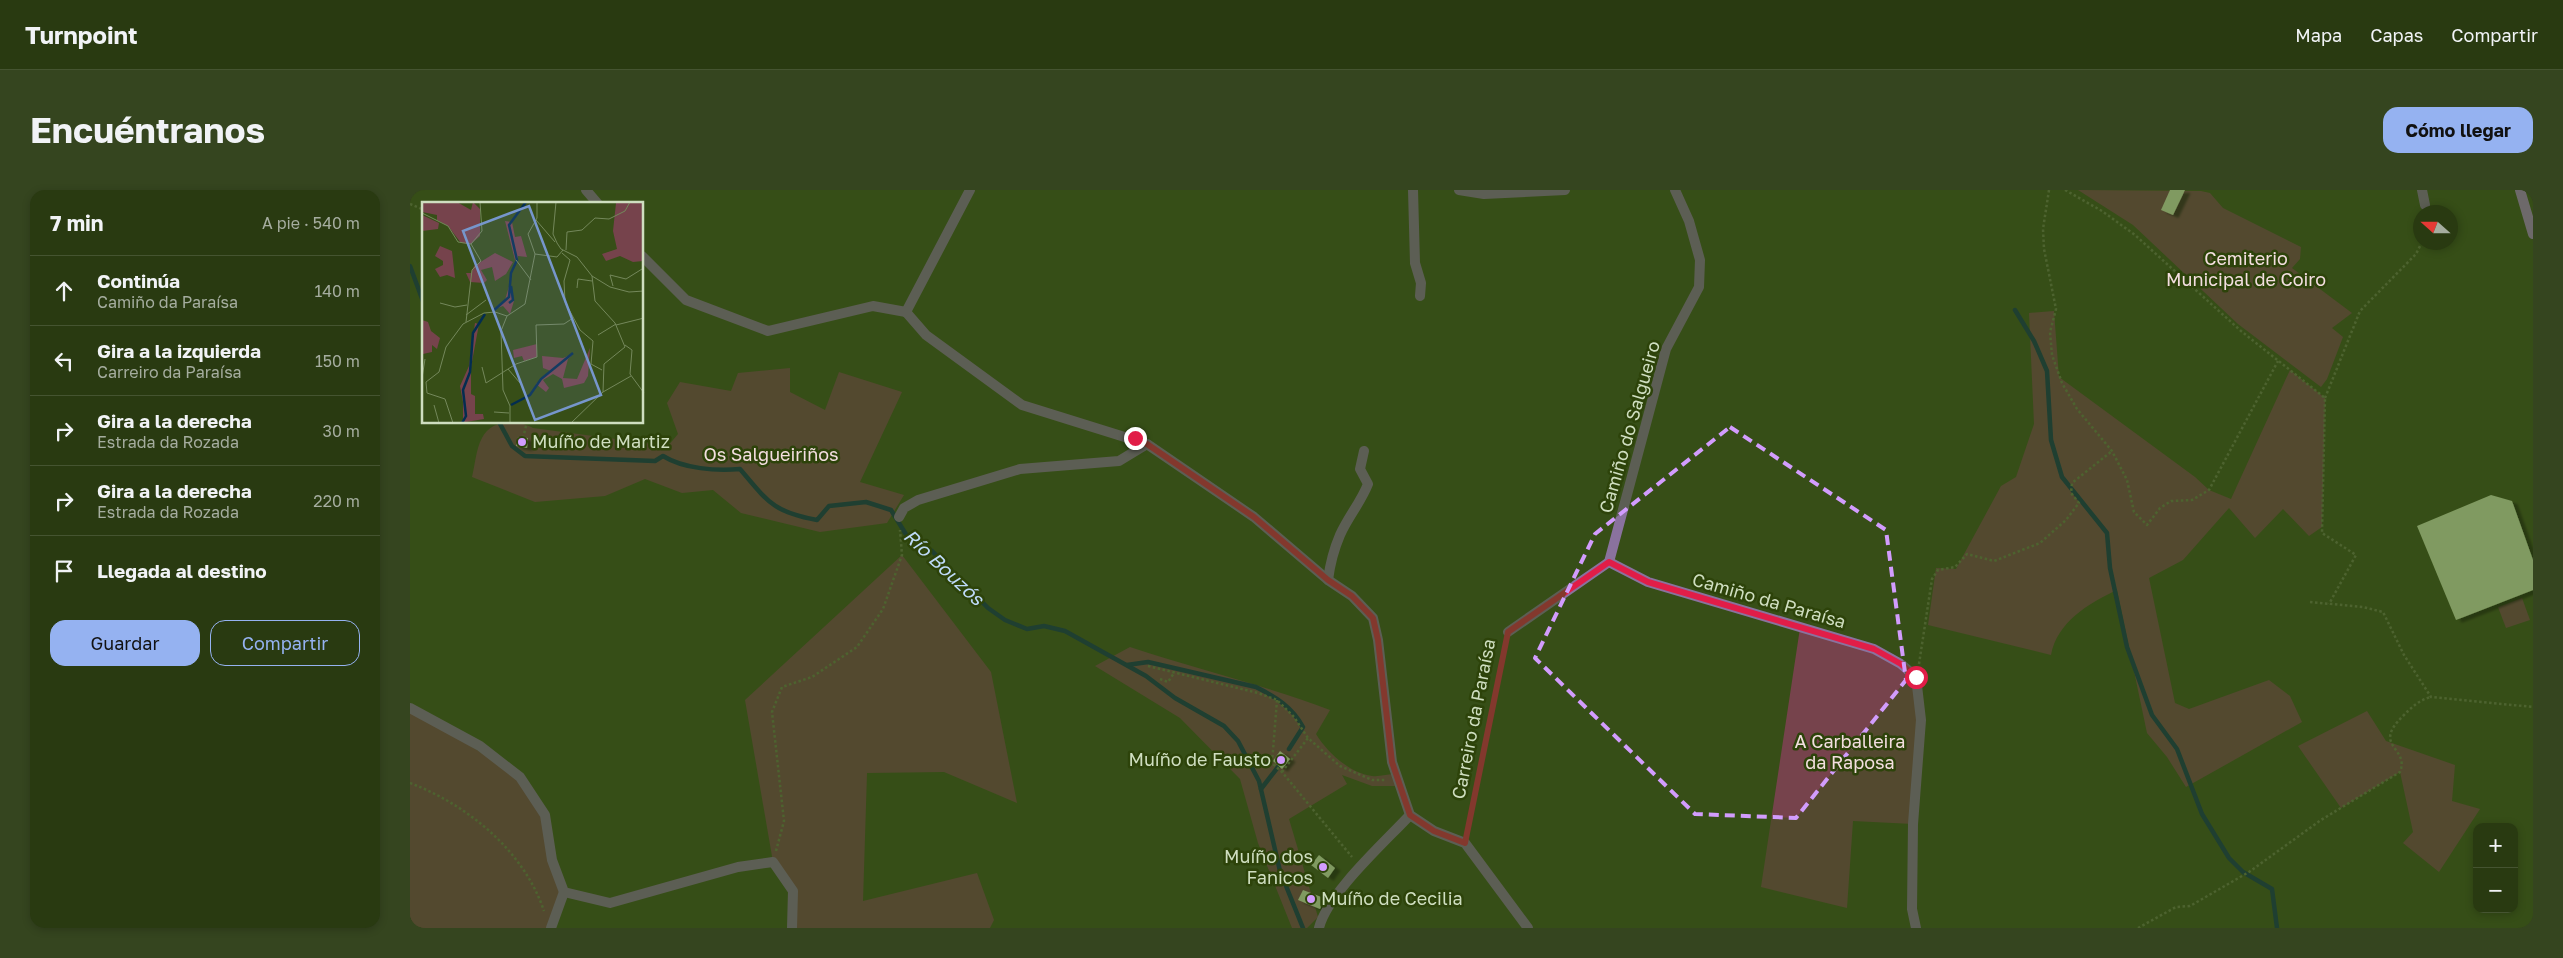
<!DOCTYPE html>
<html lang="es">
<head>
<meta charset="utf-8">
<style>
  body { margin:0; font-family:"Golos Text",sans-serif; background:#35451f; color:#f1f3f6 }
  .controls { position:absolute; right:15px; bottom:15px; display:grid; overflow:hidden; border-radius:10px; box-shadow:0 2px 8px #0003 }
  .controls button { width:45px; height:45px; display:grid; place-items:center; padding:0; border:0; border-bottom:1px solid #455431; background:#293a11; color:#f1f3f6; font:25px sans-serif }
  .compass { position:absolute; left:2003px; top:15px; width:45px; height:45px; border-radius:50%; background:#293a11; box-shadow:0 2px 8px #0003; rotate:291deg }
  .stop { position:absolute; width:15px; height:15px; margin:-11px; border:4px solid #e11d48; border-radius:50%; background:#fff }
  .stop.end { background:#e11d48; border-color:#fff; box-shadow:0 1px 5px #0008 }
  .list { margin:0; padding:0; list-style:none }
  h2 { display:flex; justify-content:space-between; align-items:center; height:65px; margin:0; padding:0 20px; font-size:21px }
  h2 small { font-size:16px; font-weight:400; color:#a5ad9f }
  .list li { display:grid; grid-template-columns:32px 1fr auto; gap:15px; align-items:center; box-sizing:border-box; height:70px; padding:0 20px; border-top:1px solid #455431 }
  .list b { display:block; font-size:19px; white-space:nowrap }
  .list p { margin:0; font-size:16px; white-space:nowrap; color:#a5ad9f }
  .list em { font-size:16px; font-style:normal; color:#a5ad9f }
  .actions { display:flex; gap:10px; padding:15px 20px }
  .actions a { flex:1; padding:11px 0; border:1px solid #95b2f1; border-radius:15px; text-align:center; font-size:18px; color:#95b2f1 }
  .actions .main { background:#95b2f1; color:#111 }
  .icon { flex:none; width:28px; height:28px; fill:none; stroke:currentColor; stroke-width:2; stroke-linecap:round; stroke-linejoin:round }
  .map { position:relative; flex:none; width:2123px; height:738px; overflow:hidden; border-radius:15px }
  header { display:flex; align-items:center; gap:30px; box-sizing:border-box; height:70px; padding:0 25px; background:#293a11; border-bottom:1px solid #455431 }
  header strong { font-size:24px }
  nav { display:flex; gap:28px; margin-inline-start:auto; font-size:18px }
  .intro { display:flex; align-items:center; justify-content:space-between; box-sizing:border-box; height:120px; padding:0 30px }
  h1 { margin:0; font-size:35px }
  .button { padding:12px 22px; border-radius:15px; background:#95b2f1; color:#111; font-size:18px; font-weight:700 }
  main { display:flex; gap:30px; padding:0 30px }
  aside { flex:1; background:#293a11; border-radius:15px; box-shadow:0 2px 8px #0003 }
  .map>svg:first-child { display:block }
  .green { fill:#76434c }
  .lines { fill:none; stroke-linecap:round; stroke-linejoin:round }
  .stream { stroke:#032d50; stroke-width:4.5 }
  .building { fill:#d9f6ba; filter:url(#shadow) }
  .path { stroke:#687c4d; stroke-width:2.5; stroke-dasharray:2.5 2.5; stroke-linecap:butt }
  .street { stroke:#8a729e; stroke-width:10 }
  .secondary { stroke:#b08ace; stroke-width:10 }
  .route { stroke:#e11d48; stroke-width:6 }
  .marked { fill:none; stroke:#d29cfd; stroke-width:4; stroke-dasharray:10 6; stroke-linejoin:round }
  .poi-dot { fill:#d29cfd; stroke:#2d430a; stroke-width:2 }
  .labels { text-anchor:middle; stroke-width:5; stroke-linejoin:round; paint-order:stroke }
  .park-label { font-size:18px; fill:#f4dee0; stroke:#2d430a }
  .street-label { font-size:18px; fill:#cfdec0; stroke:#2d430a }
  .poi-label { font-size:18px; fill:#cfdec0; stroke:#2d430a; text-anchor:start }
  .water-label { font-size:19px; font-style:italic; fill:#bedaf8; stroke:#2d430a }
  .inset-river { fill:none; stroke:#032d50; stroke-width:2.5 }
  .inset-road { fill:none; stroke:#74885b; stroke-width:1 }
  .view { fill:#7696cc; fill-opacity:0.15; stroke:#7696cc; stroke-width:2.5 }
  .inset-edge { fill:none; stroke:#cfdec0; stroke-width:2.5 }
</style>
</head>
<body>
<header>
<strong>Turnpoint</strong>
<nav><a>Mapa</a><a>Capas</a><a>Compartir</a></nav>
</header>
<div class="intro"><h1>Encuéntranos</h1><a class="button">Cómo llegar</a></div>
<main>
<aside>
<h2>7 min<small>A pie · 540 m</small></h2>
<ul class="list">
<li><svg class="icon" aria-label="ahead" viewBox="0 0 24 24"><path d="M12 20V5M6 11l6-6 6 6"/></svg><div><b>Continúa</b><p>Camiño da Paraísa</p></div><em>140 m</em></li>
<li><svg class="icon" aria-label="left" viewBox="0 0 24 24"><path d="M17 20v-9H6M10 6l-5 5 5 5"/></svg><div><b>Gira a la izquierda</b><p>Carreiro da Paraísa</p></div><em>150 m</em></li>
<li><svg class="icon" aria-label="right" viewBox="0 0 24 24"><path d="M7 20v-9h11M14 6l5 5-5 5"/></svg><div><b>Gira a la derecha</b><p>Estrada da Rozada</p></div><em>30 m</em></li>
<li><svg class="icon" aria-label="right" viewBox="0 0 24 24"><path d="M7 20v-9h11M14 6l5 5-5 5"/></svg><div><b>Gira a la derecha</b><p>Estrada da Rozada</p></div><em>220 m</em></li>
<li><svg class="icon" aria-label="arrive" viewBox="0 0 24 24"><path d="M6 21V4h12l-3 4 3 4H6"/></svg><div><b>Llegada al destino</b></div></li>
</ul>
<div class="actions"><a class="main">Guardar</a><a>Compartir</a></div>
</aside>
<div class="map">
<svg width="2123" height="738" viewBox="0 0 2123 738">
  <defs>
    <filter id="shadow"><feDropShadow dx="5.5" dy="3" stdDeviation="1" flood-color="#0009"/></filter>
  </defs>
  <rect width="100%" height="100%" fill="#374e17"/>
  <!-- green -->
  <g class="green">
    <polygon points="1668,0 1791,1 1800,3 1813,18 1891,57 1890,69 1882,78 1942,123 1922,138 1933,147 1917,189 1911,197 1828,134 1723,35"/>
    <path d="M1644,121L1649,187L1785,287L1799,300L1821,309L1880,180L1915,208L1912,337L1899,346L1873,319L1845,348L1819,318L1773,370L1739,388L1765,513L1779,519L1859,490L1880,506L1892,532L1776,597L1757,567L1737,543L1707,400C1679,413 1647,432 1641,465L1518,435L1526,378L1546,379L1591,296L1606,287L1624,234L1619,123Z"/>
    <path d="M380,178V202L415,220L429,182L492,202L450,292L494,305L477,333L410,342L331,323L303,300L272,303L235,289L195,306L125,312L62,287C65,275 66,259 72,248C81,229 108,229 123,238L258,256L268,244L257,213L270,192L321,201L328,183Z"/>
    <polygon points="492,365 581,482 607,613 534,582 457,583 453,711 567,683 584,730 580,738 382,738 383,701 363,672 335,510"/>
    <polygon points="2112,408 2120,430 2096,438 2088,417"/>
    <polygon points="1390,438 1464,459 1506,487 1511,530 1503,634 1443,631 1437,718 1351,697"/>
    <path d="M720,457C786,479 854,495 920,520L906,544C917,562 939,583 962,586C969,587 978,584 986,584L990,596H962L932,585L937,594L879,629L908,727L897,738H882L848,653L830,589L770,528L685,476Z"/>
    <polygon points="0,518 110,587 135,625 154,702 141,738 0,738"/>
    <polygon points="1957,521 1976,551 2045,575 2042,611 2070,619 2029,682 1993,653 2003,642 1990,582 1931,618 1888,556"/>
  </g>
  <g class="lines">
    <!-- stream -->
    <g class="stream">
      <polyline points="0,76 14,114"/>
      <polyline points="1605,120 1624,151 1637,181 1641,250 1652,287 1697,343 1700,378 1717,457 1742,525 1767,559 1792,624 1819,668 1833,682 1862,699 1867,738"/>
      <path d="M89,232L102,256L115,266L245,271L253,266C274,279 306,281 330,279C358,312 363,322 407,330L419,316L456,312L481,320L497,346L522,361L578,418L595,430L617,439L634,436L655,441L736,486L765,508L814,536L828,551L849,591L870,681L893,738"/>
      <path d="M717,475L738,472L846,497C866,507 882,517 893,537L879,559"/>
      <polyline points="851,599 868,577"/>
    </g>
  </g>
  <!-- building -->
  <g class="building">
    <polygon points="1760,0 1775,0 1763,25 1751,20"/>
    <polygon points="108,247 118,248 117,258 106,256"/>
    <polygon points="2081,305 2102,311 2123,370 2123,400 2046,430 2007,336"/>
    <polygon points="870,561 880,569 872,579 863,571"/>
    <polygon points="909,665 925,678 918,688 901,675"/>
    <polygon points="893,700 914,708 910,719 888,710"/>
  </g>
  <g class="lines">
    <!-- path -->
    <g class="path">
      <polyline points="1639,0 1633,39 1634,59 1646,119 1640,142 1642,165 1652,193 1667,219 1702,261 1717,290 1724,322 1737,335 1750,318 1761,311 1782,310 1799,300 1868,171"/>
      <polyline points="1655,0 1692,21 1725,45 1831,141 1915,208 1912,343 1946,365 1919,414"/>
      <polyline points="0,14 14,20"/>
      <polyline points="1915,208 1950,121 2006,64 2012,52"/>
      <polyline points="113,248 117,232"/>
      <polyline points="1900,412 1953,417 1973,422 1994,465 2021,507 2123,517"/>
      <polyline points="1509,474 1522,389 1528,380 1545,377 1557,364 1584,371 1630,353 1656,330 1669,313 1661,303 1662,293 1702,261"/>
      <polyline points="738,476 848,503 867,510 884,527 898,548 930,576 962,590 976,590"/>
      <polyline points="750,489 758,492 764,483"/>
      <polyline points="867,510 862,573 872,582 942,667"/>
      <polyline points="872,582 898,548"/>
      <path d="M0,593C58,615 114,661 134,721"/>
      <polyline points="1058,641 1096,453"/>
      <polyline points="366,661 374,631 362,522 372,497 402,487 447,457 473,419 492,365 490,340"/>
      <path d="M1728,738L1766,717L1780,716L1839,682L1911,630L1990,582C2000,557 1961,557 1993,526C2002,517 2009,510 2021,507"/>
    </g>
    <!-- street -->
    <g class="street">
      <polyline points="176,0 188,14"/>
      <polyline points="560,0 496,122 516,145 612,215 737,254 844,327 918,390 942,406 963,428 968,450 982,572 1000,625 1024,641 1055,653 1118,738"/>
      <polyline points="1003,0 1005,73 1011,93 1010,106"/>
      <polyline points="1049,0 1074,4 1155,0"/>
      <polyline points="2012,0 2015,15"/>
      <polyline points="232,66 276,110 358,141 463,116 496,122"/>
      <polyline points="489,327 494,318 508,310 610,279 709,271 737,254"/>
      <polyline points="1199,372 1238,392 1464,459 1491,474 1506,487 1511,530 1503,634 1502,719 1506,738"/>
      <polyline points="1199,372 1256,159 1289,97 1290,70 1279,31 1265,0"/>
      <path d="M918,390C920,374 924,359 930,345C938,327 951,312 958,294L950,279L954,261"/>
      <polyline points="1098,442 1199,372"/>
      <polyline points="0,518 70,556 110,587 135,625 142,670 154,702 200,713 328,677 363,672 383,701 382,738"/>
      <polyline points="141,738 154,702"/>
      <path d="M909,738C917,704 975,652 1000,625"/>
    </g>
    <!-- secondary -->
    <polyline class="secondary" points="2110,0 2123,44"/>
  </g>
  <g class="lines">
    <!-- route -->
    <polyline class="route" points="725,248 737,254 844,327 918,390 942,406 963,428 968,450 982,572 1000,625 1024,641 1055,653 1098,442 1199,372 1238,392 1464,459 1491,474 1506,487"/>
  </g>
  <!-- marked area -->
  <path d="M0 0H2123V738H0ZM1320,237L1476,340L1496,490L1386,628L1285,624L1125,468L1185,344Z" fill="#374e17" fill-opacity=".55" fill-rule="evenodd"/>
  <path class="marked" d="M1320,237L1476,340L1496,490L1386,628L1285,624L1125,468L1185,344Z"/>
  <!-- markers -->
  <g class="poi-dot">
    <circle cx="112" cy="252" r="5"/>
    <circle cx="871" cy="570" r="5"/>
    <circle cx="913" cy="677" r="5"/>
    <circle cx="901" cy="709" r="5"/>
  </g>
  <g class="labels">
    <!-- park labels -->
    <g class="park-label">
      <text x="1836" y="75">Cemiterio<tspan x="1836" dy="21">Municipal de Coiro</tspan></text>
      <text x="361" y="271">Os Salgueiriños</text>
      <text x="1440" y="558">A Carballeira<tspan x="1440" dy="21">da Raposa</tspan></text>
    </g>
    <!-- street labels -->
    <g class="street-label">
      <text transform="translate(1220 237) rotate(-74)" y="6">Camiño do Salgueiro</text>
      <text transform="translate(1359 411) rotate(16)" y="6">Camiño da Paraísa</text>
      <text transform="translate(1064 529) rotate(-79)" y="6">Carreiro da Paraísa</text>
    </g>
    <!-- poi labels -->
    <g class="poi-label">
      <text x="122" y="258">Muíño de Martiz</text>
      <text x="861" y="576" text-anchor="end">Muíño de Fausto</text>
      <text x="903" y="673" text-anchor="end">Muíño dos<tspan x="903" dy="21">Fanicos</tspan></text>
      <text x="911" y="715">Muíño de Cecilia</text>
    </g>
    <!-- water labels -->
    <g class="water-label">
      <text transform="translate(534 377) rotate(43)" y="7">Río Bouzós</text>
    </g>
  </g>
  <!-- overview -->
  <g transform="translate(12 12)">
    <rect width="221" height="221" fill="#374e17"/>
    <path d="M0,0H35L49,8L51,0L58,7V34L49,42L39,41L26,24L15,18V13L0,10ZM221,0V59L211,60L198,54L184,59L180,52L195,47L191,29L194,1ZM0,13L17,21L16,27L0,29ZM83,19L90,20L93,35L99,34L105,55L96,54V58H93ZM18,44L30,49L33,76L25,73L18,75L13,67L21,63V59L13,54ZM73,51L91,60L84,72L73,79L70,65L59,68L65,78L62,81L48,80L44,71H49L52,64ZM88,81L92,99L88,112L81,104L70,108L83,98ZM0,118L6,120L9,129L18,136L15,147L10,143V150L1,152ZM53,121L57,122L49,165V192L53,194V212H61L62,217L38,221L41,218V200L38,184L47,164ZM115,142V155L102,159L100,154L92,156L91,148ZM168,146L166,174L162,181L142,186L140,177L131,172L121,178L127,186L124,190L114,182L129,169L121,166L120,154L141,156L151,152L146,157L141,176L155,177Z" fill="#76434c"/>
    <path class="inset-river" d="M87,101L91,98L89,84M71,109L87,95L89,71L95,58L87,23L104,0M89,203L108,193L119,177L151,151M40,221L44,214L41,188L48,170L51,131L63,112"/>
    <path class="inset-road" d="M134,0L131,32L135,41L139,47L155,55L170,74L173,99L193,121L203,145L182,162L181,190L149,221M0,11L26,24L36,40L49,42M114,18L133,40M144,48L145,30L160,28L173,16L187,17L203,9L208,0M140,51L148,58L142,79L143,100L158,128L171,139L169,162L180,168M113,52L106,32L115,16V0M94,58L109,78M170,74L188,85L207,90L222,89M191,84L188,73L204,77L220,67M155,86L156,77L170,79M18,101L33,105L45,103M44,113L64,98M44,120L50,68L59,59L49,42L60,29L58,0M114,123L142,122L151,116M194,123L222,116M176,133L194,122M203,143L210,148L208,172L222,191M60,165L64,181L94,162L115,155L114,123M86,167L98,181M0,176L3,157M181,190L209,174M12,203L17,221M72,210L87,211M31,221L23,197L5,191L4,180L17,170L24,145L41,122L62,111L73,110L85,114M88,221V204L81,188L79,129L85,114L103,102L113,52L135,55L141,48"/>
    <path class="view" d="M107,4L179,193L113,218L41,29Z"/>
    <rect width="221" height="221" class="inset-edge"/>
  </g>
</svg>
<div class="controls">
<button>+</button>
<button>−</button>
</div>
<svg class="compass" viewBox="-18 -18 36 36"><path d="M0-13l5 13h-10z" fill="#e53935"/><path d="M0 13l5-13h-10z" fill="#a5ad9f"/></svg>
<div class="stop" style="left:1506px;top:487px"></div>
<div class="stop end" style="left:725px;top:248px"></div>
</div>
</main>
</body>
</html>
